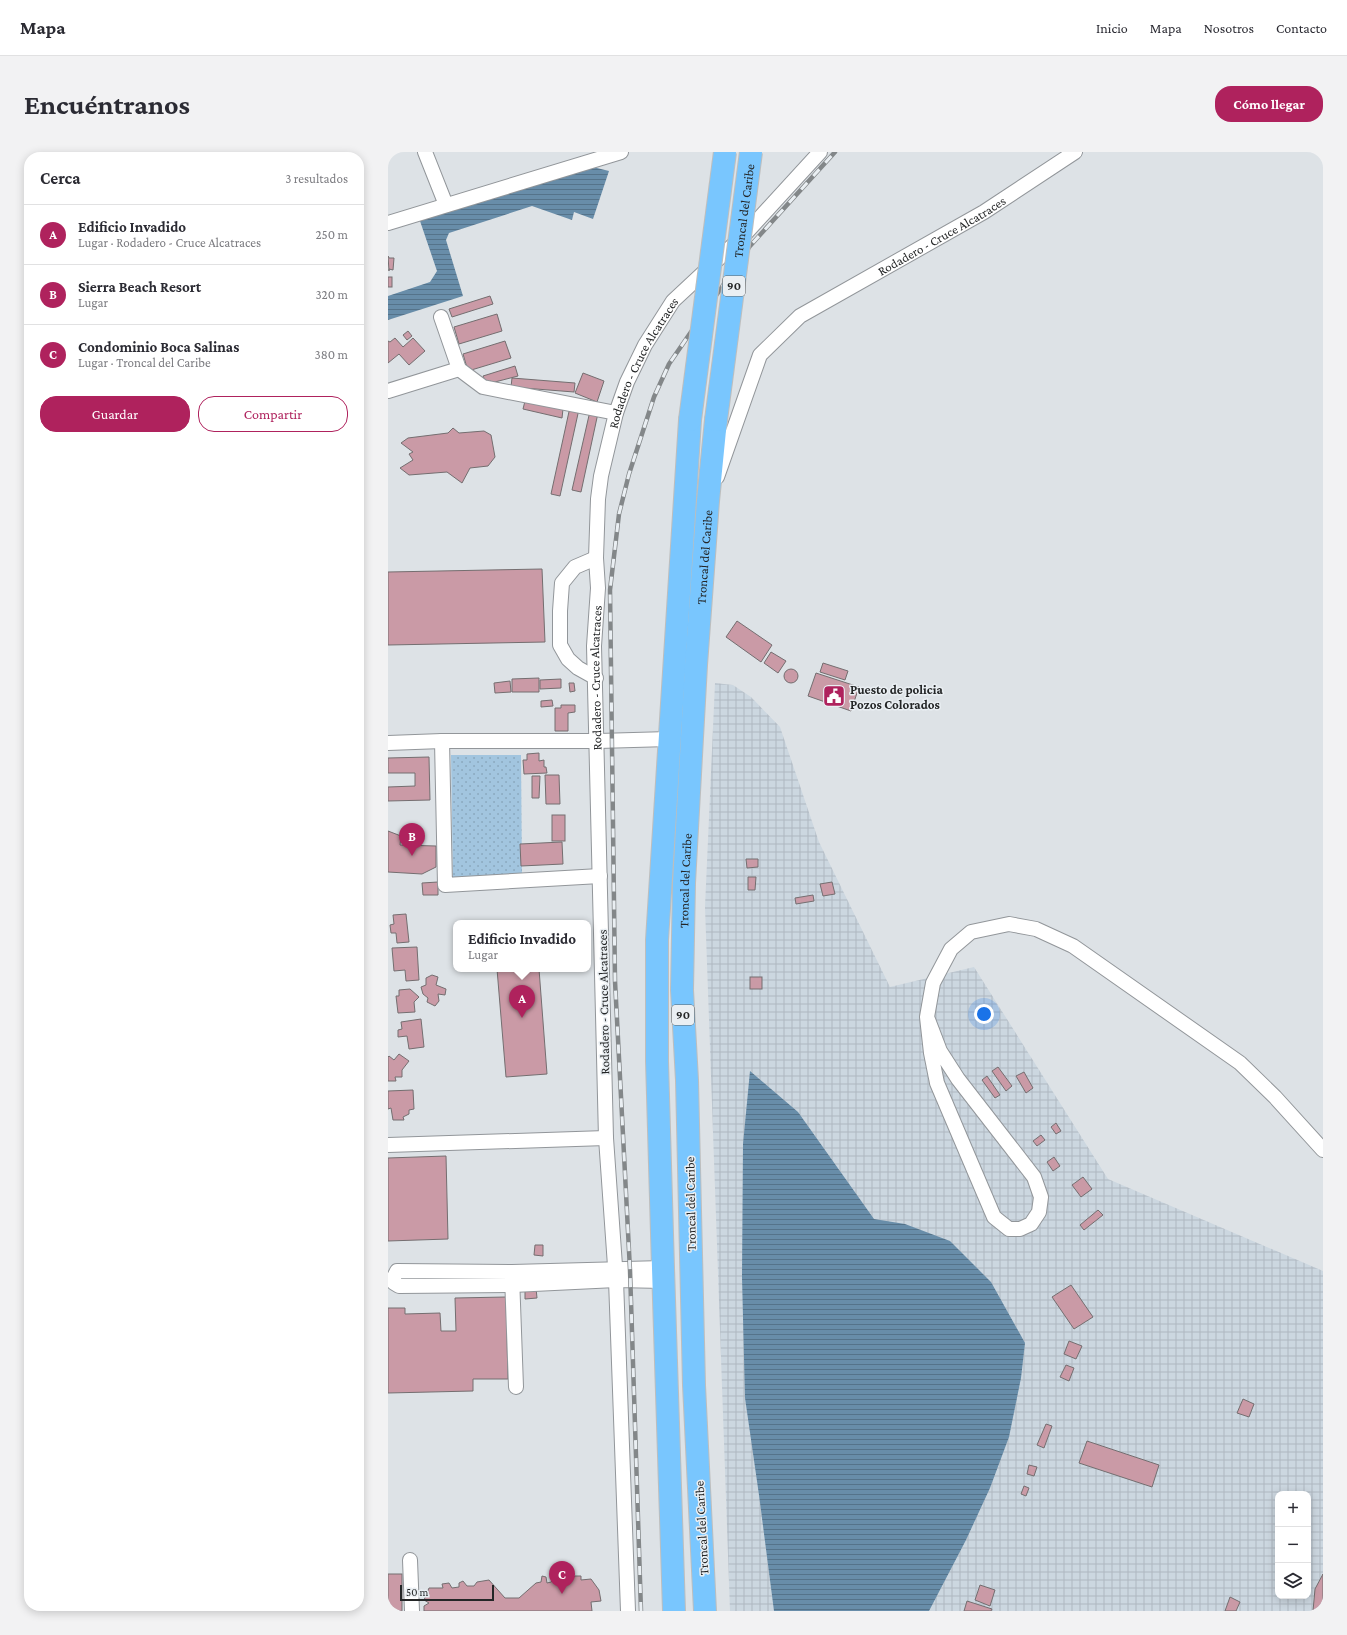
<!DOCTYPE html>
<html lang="es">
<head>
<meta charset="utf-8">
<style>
  body { margin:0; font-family:"Crimson Pro",serif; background:#f2f2f3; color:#2b2b33 }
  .controls { position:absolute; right:12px; bottom:12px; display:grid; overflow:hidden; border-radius:8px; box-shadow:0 2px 10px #0003 }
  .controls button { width:36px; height:36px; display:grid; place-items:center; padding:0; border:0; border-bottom:1px solid #e1e1e2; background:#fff; color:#2b2b33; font:20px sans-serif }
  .scale { position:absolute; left:12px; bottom:10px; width:94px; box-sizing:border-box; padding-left:4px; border:2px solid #242627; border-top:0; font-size:11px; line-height:14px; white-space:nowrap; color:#242627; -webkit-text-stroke:3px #eaeff3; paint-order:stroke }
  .you { position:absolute; left:596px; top:862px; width:14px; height:14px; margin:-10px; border:3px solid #fff; border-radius:50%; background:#1a73e8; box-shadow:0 0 0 6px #1a73e833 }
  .badge { display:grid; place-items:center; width:26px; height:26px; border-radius:50%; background:#af225d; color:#fff; font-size:13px; font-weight:700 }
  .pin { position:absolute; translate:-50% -33px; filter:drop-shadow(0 1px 2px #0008) }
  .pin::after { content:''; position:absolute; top:21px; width:14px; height:12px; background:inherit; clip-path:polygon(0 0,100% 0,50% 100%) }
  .popup { position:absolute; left:65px; top:768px; width:138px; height:52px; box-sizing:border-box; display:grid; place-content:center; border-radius:8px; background:#fff; filter:drop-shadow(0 1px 3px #0005); font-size:13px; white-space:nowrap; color:#7c7c81 }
  .popup b { font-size:15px; color:#2b2b33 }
  .popup::after { content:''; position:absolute; left:50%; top:100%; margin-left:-8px; border:8px solid transparent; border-top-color:#fff }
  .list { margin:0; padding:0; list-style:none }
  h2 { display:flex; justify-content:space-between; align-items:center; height:52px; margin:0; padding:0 16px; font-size:17px }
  h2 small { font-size:13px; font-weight:400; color:#7c7c81 }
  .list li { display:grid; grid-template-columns:26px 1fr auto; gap:12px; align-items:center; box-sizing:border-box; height:60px; padding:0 16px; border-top:1px solid #e1e1e2 }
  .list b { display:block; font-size:15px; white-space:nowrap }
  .list p { margin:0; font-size:13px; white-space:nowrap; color:#7c7c81 }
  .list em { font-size:13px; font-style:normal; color:#7c7c81 }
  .actions { display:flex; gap:8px; padding:12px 16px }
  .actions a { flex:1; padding:9px 0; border:1px solid #af225d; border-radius:16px; text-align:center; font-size:14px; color:#af225d }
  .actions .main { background:#af225d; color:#fff }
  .icon { flex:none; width:22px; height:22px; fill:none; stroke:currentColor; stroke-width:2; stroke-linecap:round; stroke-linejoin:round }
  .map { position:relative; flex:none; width:935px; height:1459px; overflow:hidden; border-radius:16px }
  header { display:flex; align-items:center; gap:24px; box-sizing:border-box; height:56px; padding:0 20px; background:#fff; border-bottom:1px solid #e1e1e2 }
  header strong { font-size:19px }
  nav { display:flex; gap:22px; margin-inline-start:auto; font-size:14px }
  .intro { display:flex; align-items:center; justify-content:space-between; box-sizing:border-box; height:96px; padding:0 24px }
  h1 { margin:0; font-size:28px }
  .button { padding:10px 18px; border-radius:16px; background:#af225d; color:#fff; font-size:14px; font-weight:700 }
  main { display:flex; gap:24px; padding:0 24px }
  aside { flex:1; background:#fff; border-radius:16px; box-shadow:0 2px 10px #0003 }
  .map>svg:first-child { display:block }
  .industrial { fill:url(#industrial-grid); fill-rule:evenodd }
  .grass { fill:url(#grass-dots) }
  .water { fill:url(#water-rules) }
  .building { fill:#ca9aa6; stroke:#746e70 }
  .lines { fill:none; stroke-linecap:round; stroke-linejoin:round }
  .street-casing { stroke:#92969a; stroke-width:16 }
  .highway-casing { stroke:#bdbebe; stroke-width:24 }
  .street { stroke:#fff; stroke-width:14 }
  .highway { stroke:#79c6fe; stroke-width:22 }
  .rail-casing { stroke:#838789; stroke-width:4.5 }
  .rail { stroke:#eaeff3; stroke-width:3; stroke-dasharray:9; stroke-linecap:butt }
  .highway-bridge-casing { stroke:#bdbebe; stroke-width:24; stroke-linecap:butt }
  .highway-bridge { stroke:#79c6fe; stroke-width:22 }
  .labels { text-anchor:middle; stroke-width:3; stroke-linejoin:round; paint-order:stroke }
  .shield { fill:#eaeff3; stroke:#5f6264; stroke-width:1 }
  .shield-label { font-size:12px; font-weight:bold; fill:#242627 }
  .street-label { font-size:13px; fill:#242627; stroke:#eaeff3 }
  .poi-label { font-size:13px; font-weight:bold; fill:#242627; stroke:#eaeff3; text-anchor:start }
</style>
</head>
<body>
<header>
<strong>Mapa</strong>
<nav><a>Inicio</a><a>Mapa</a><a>Nosotros</a><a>Contacto</a></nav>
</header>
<div class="intro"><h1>Encuéntranos</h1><a class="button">Cómo llegar</a></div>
<main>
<aside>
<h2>Cerca<small>3 resultados</small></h2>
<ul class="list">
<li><span class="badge">A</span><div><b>Edificio Invadido</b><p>Lugar · Rodadero - Cruce Alcatraces</p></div><em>250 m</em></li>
<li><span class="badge">B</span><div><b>Sierra Beach Resort</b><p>Lugar</p></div><em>320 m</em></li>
<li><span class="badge">C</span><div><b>Condominio Boca Salinas</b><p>Lugar · Troncal del Caribe</p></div><em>380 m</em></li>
</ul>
<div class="actions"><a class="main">Guardar</a><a>Compartir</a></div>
</aside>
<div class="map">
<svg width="935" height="1459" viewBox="0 0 935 1459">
  <defs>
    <pattern id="industrial-grid" width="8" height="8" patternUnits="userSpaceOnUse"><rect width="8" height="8" fill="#ccd7e0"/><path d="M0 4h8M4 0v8" fill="none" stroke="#afb8c0"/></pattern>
    <pattern id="grass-dots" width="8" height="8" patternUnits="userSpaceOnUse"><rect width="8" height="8" fill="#a2c5df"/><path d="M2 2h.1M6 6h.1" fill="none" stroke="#8ba9bf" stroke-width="1.8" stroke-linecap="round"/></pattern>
    <pattern id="water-rules" width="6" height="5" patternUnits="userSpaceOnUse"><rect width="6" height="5" fill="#688da9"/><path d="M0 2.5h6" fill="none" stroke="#55738a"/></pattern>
  </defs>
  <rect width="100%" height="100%" fill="#dde2e6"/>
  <!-- industrial -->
  <path class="industrial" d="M327,531L345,533L363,545L392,575L431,690L502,835L586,815L720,1027L935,1119V1459H342L317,755ZM890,1342H920V1444H890Z"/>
  <!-- grass -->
  <polygon class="grass" points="63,603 133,603 134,728 65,731"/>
  <!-- water -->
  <g class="water">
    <polygon points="201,14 221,19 205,67 186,60 184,68 144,54 61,81 58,88 75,144 0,168 0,144 42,130 49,119 32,69"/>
    <polygon points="362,919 410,960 486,1067 517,1072 562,1089 603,1130 637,1191 633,1226 621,1285 602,1336 578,1388 541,1459 386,1459 371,1343 357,1246 354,1125 355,992"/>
  </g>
  <!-- building -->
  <g class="building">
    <polygon points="0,104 1,106 6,106 5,118 1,117 1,119"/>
    <rect x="0" y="125" width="4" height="10"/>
    <polygon points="102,144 105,152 64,165 61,157"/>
    <polygon points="109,162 114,179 71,192 66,175"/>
    <polygon points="20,179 24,184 19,188 15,183"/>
    <polygon points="7,186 15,195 25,186 37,199 21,213 11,202 0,211 0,189 2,190"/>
    <polygon points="117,189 123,206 80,219 75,202"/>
    <polygon points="127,214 130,224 103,231 103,229 98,231 95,224"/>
    <polygon points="195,221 216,229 209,250 187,241"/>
    <polygon points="124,226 187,231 186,240 123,235"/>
    <polygon points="137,249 175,257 174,266 135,257"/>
    <polygon points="182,255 191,257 172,344 163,342"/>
    <polygon points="202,259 210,261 193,340 184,338"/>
    <polygon points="65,276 71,281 96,279 103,283 107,305 100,314 82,316 74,331 59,320 21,323 12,316 25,308 21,302 25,300 13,291 20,286 60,281"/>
    <polygon points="154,417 157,490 0,493 0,420"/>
    <polygon points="349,469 384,493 373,510 338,485"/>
    <polygon points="383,500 398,509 390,521 376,511"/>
    <polygon points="435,511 460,519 457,528 432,520"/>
    <circle cx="403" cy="524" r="7"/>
    <polygon points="428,521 471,535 463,559 420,544"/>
    <polygon points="151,526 151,540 124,540 124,527"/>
    <polygon points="173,527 173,536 152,537 152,528"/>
    <polygon points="122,529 123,540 107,541 106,531"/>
    <polygon points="181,531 186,531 187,539 182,540"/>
    <polygon points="164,548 165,554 153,555 153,549"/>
    <polygon points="173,553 187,553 187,560 180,561 180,579 167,579 167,556 173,556"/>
    <polygon points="151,601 151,609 156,608 156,615 158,615 159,621 136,622 135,608 139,608 139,602"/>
    <polygon points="41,605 42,648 0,649 0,635 27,634 27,621 0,621 0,606"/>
    <polygon points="157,623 171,623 172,652 158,652"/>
    <polygon points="144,624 152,624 151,646 144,646"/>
    <rect x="164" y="663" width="13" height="26"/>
    <polygon points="0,679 13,684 12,693 48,694 48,715 34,722 0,720"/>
    <polygon points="174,690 175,712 133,714 132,692"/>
    <polygon points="358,707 370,707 370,715 359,716"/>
    <polygon points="360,725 368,725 367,738 360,738"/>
    <polygon points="50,730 50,743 35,743 34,731"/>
    <polygon points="444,730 447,742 435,744 432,732"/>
    <polygon points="425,743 426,749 408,752 407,746"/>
    <polygon points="18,762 21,790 9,791 8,781 3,781 2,773 6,772 5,763"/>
    <polygon points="29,795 31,828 18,829 17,818 6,819 4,796"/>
    <polygon points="109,817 151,817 159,922 118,925"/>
    <polygon points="44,823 50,825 48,833 58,837 57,843 50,842 51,849 47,854 39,850 40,846 35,842 33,835 38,833 38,826"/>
    <rect x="362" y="825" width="12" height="12"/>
    <polygon points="22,837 31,845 26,850 27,860 10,861 8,844 11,844 11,838"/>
    <polygon points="33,867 36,895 21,897 19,884 10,885 10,878 14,877 13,870"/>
    <polygon points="11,902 21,909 14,918 14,925 7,925 8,929 0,929 0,905 1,904 6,908"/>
    <polygon points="610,915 624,934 618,939 604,919"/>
    <polygon points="636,920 645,936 638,941 628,924"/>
    <polygon points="599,924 612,943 607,946 594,928"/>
    <polygon points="25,938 26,957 21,958 21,962 15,965 16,968 5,968 3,956 0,957 0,939"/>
    <polygon points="668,971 673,979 668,982 663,975"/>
    <polygon points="653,983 657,988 649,994 645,989"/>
    <polygon points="58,1004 60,1087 0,1089 0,1006"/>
    <polygon points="666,1005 672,1014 665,1019 659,1010"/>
    <polygon points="695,1025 704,1037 693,1045 684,1033"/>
    <polygon points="710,1058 715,1063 696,1078 692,1073"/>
    <polygon points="147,1093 155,1093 155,1104 146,1103"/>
    <polygon points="683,1133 705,1165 686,1177 664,1145"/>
    <polygon points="137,1136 148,1136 149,1146 137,1147"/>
    <polygon points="118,1145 120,1227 85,1227 85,1239 0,1241 0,1156 17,1156 17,1162 52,1161 53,1179 68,1179 67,1146"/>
    <polygon points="681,1189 694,1194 688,1207 676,1202"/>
    <polygon points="678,1213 686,1216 681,1229 672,1225"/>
    <polygon points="855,1247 866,1252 861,1265 849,1261"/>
    <polygon points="658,1272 664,1274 656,1296 649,1293"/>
    <polygon points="699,1289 771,1313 764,1335 691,1311"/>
    <polygon points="641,1313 649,1315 646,1324 639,1322"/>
    <polygon points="636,1334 641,1336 638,1344 633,1342"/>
    <rect x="0" y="1422" width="14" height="37"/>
    <polygon points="935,1422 935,1459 925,1459 927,1437"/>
    <polygon points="154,1424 158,1425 159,1431 163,1430 171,1424 176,1426 175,1428 182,1428 187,1424 193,1424 193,1428 203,1427 211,1438 213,1449 203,1450 204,1459 36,1459 36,1454 41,1451 36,1448 41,1436 55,1436 54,1432 61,1431 64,1436 71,1435 71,1431 75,1429 79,1434 86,1434 89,1430 101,1428 117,1446 131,1446 148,1431 153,1430"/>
    <polygon points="592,1433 607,1438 602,1454 587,1448"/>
    <polygon points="842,1445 852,1450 848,1459 837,1459"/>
    <polygon points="579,1449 604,1457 603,1459 576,1459"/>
  </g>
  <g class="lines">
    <!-- street casing -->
    <g class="street-casing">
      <g id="street">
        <polyline points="37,0 58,53"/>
        <polyline points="0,71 233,0"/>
        <polyline points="53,165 71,217 95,235 228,261"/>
        <polyline points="0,239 71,217"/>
        <path id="s1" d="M329,325L372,203L412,164L596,60L687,0"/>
        <polyline points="208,526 190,516 180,507 172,493 172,459 174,431 187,415 208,406"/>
        <polyline points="54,589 57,733 212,724"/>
        <polyline points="0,591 54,589 210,589 281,587"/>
        <polyline points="539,865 552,899 570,927 646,1025 653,1045 651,1060 643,1072 632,1077 621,1077 606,1065 549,931 543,901 539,865 545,831 563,797 583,780 621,772 648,777 685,794 852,911 887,945 935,998"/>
        <polyline points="0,993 218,986"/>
        <polyline points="275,1116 124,1120 9,1119 5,1127 6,1131 11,1134 125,1133 228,1128 275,1129"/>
        <polyline points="124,1124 128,1235"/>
        <polyline points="22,1408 24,1459"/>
        <path id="s2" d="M240,1459L228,1128L218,986L206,494L210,436L208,406L210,347L213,324L228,261L239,230L257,193L285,149L357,82L432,0"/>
      </g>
    </g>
    <!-- highway casing -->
    <g class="highway-casing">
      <g id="highway">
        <polyline points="286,1459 275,1116 269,909 269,788 302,268"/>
        <path id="s3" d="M317,1459L306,1233L299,928L294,838L296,731L308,513L320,349L328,268"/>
      </g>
    </g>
    <!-- street -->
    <use href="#street" class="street"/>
    <!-- highway -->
    <use href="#highway" class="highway"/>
    <!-- rail casing -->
    <g class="rail-casing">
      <polyline id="rail" points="253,1459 242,1118 227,829 222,438 231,362 241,322 266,245 281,212 362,94 447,0"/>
    </g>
    <!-- rail -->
    <use href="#rail" class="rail"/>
    <!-- highway-bridge casing -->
    <g class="highway-bridge-casing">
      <g id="highway-bridge">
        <polyline points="302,268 337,0"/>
        <path id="s4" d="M328,268L363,0"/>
      </g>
    </g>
    <!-- highway-bridge -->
    <use href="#highway-bridge" class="highway-bridge"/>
  </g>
  <!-- icons -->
  <defs>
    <g id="civic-square" transform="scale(1.15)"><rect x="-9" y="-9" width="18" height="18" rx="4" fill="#af225d" stroke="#eaeff3"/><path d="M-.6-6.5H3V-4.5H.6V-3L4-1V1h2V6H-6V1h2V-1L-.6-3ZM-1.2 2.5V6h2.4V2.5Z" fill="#fff"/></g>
  </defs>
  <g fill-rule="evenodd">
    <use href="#civic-square" x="446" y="544"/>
  </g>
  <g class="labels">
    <!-- shield labels -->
    <g class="shield">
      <rect x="335" y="124" width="22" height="20" rx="3"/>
      <rect x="284" y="853" width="22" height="20" rx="3"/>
    </g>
    <g class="shield-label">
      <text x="346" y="138">90</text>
      <text x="295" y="867">90</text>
    </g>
    <!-- street labels -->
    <g class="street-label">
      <text dy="5" stroke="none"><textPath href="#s4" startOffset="211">Troncal del Caribe</textPath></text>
      <text dy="5" stroke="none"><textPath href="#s1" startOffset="348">Rodadero - Cruce Alcatraces</textPath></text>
      <text dy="5" stroke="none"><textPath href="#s2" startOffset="1258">Rodadero - Cruce Alcatraces</textPath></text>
      <text dy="5" stroke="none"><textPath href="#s3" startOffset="1055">Troncal del Caribe</textPath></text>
      <text dy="5" stroke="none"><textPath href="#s2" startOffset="934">Rodadero - Cruce Alcatraces</textPath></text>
      <text dy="5" stroke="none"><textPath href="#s3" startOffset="731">Troncal del Caribe</textPath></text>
      <text transform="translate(215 850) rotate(-91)" y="5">Rodadero - Cruce Alcatraces</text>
      <text transform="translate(302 1052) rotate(-91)" y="5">Troncal del Caribe</text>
      <text transform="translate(313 1376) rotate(-93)" y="5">Troncal del Caribe</text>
    </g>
    <!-- poi labels -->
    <g class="poi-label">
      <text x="462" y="542">Puesto de policia<tspan x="462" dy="15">Pozos Colorados</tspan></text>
    </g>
  </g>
</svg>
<div class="controls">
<button>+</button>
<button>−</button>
<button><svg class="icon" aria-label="layers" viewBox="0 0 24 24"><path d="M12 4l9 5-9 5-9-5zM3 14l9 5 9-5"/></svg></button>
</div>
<div class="scale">50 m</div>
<div class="you"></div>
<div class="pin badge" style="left:134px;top:866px">A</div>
<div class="popup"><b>Edificio Invadido</b>Lugar</div>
<div class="pin badge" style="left:24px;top:704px">B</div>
<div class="pin badge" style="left:174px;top:1442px">C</div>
</div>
</main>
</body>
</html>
